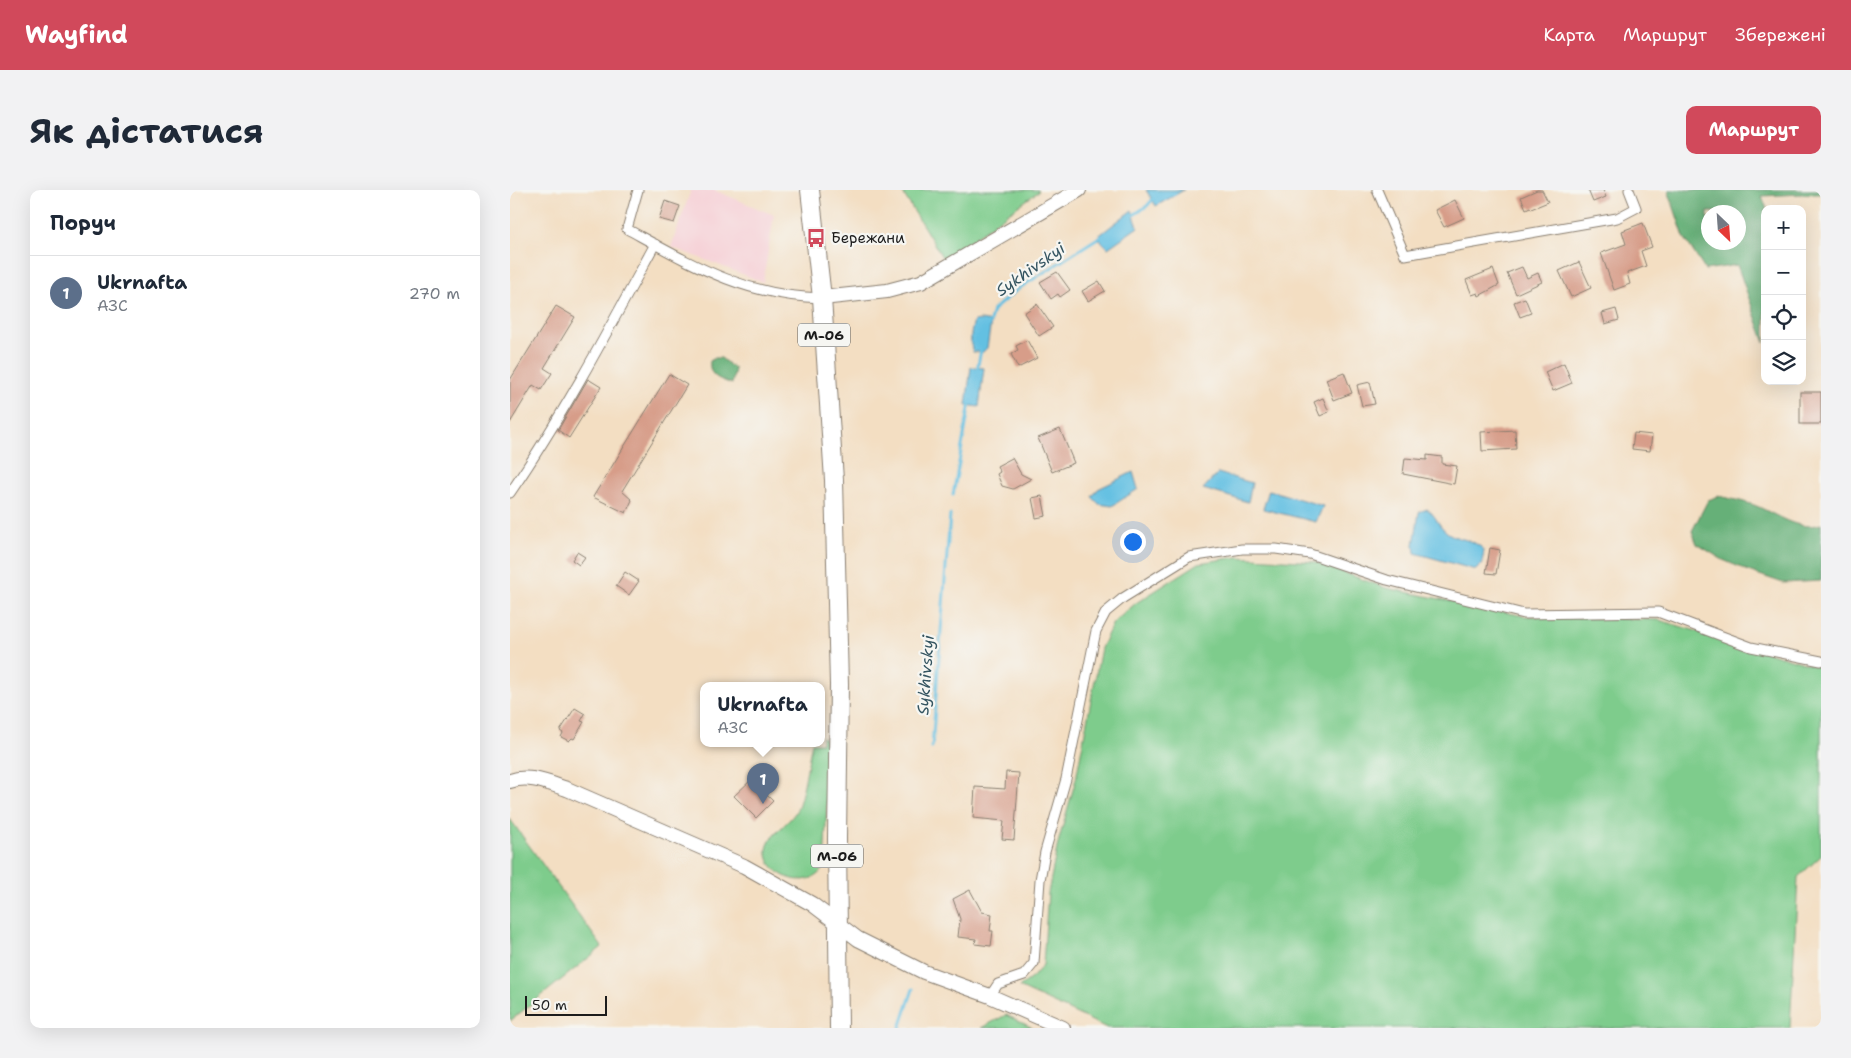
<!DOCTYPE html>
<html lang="uk">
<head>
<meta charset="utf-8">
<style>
  body { margin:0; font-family:"Shantell Sans",sans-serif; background:#f2f2f3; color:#1f2937 }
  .controls { position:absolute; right:15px; top:15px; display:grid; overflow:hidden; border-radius:10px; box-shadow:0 5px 20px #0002 }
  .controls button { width:45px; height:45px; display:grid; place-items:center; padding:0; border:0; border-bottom:1px solid #e0e1e3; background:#fff; color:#1f2937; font:25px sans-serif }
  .compass { position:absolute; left:1191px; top:15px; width:45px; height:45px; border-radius:50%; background:#fff; box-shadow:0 5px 20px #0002; rotate:155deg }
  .scale { position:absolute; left:15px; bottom:12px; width:82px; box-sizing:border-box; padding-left:5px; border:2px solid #1c1c1c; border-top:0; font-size:14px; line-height:18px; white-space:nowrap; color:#1c1c1c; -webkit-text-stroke:4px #f6f6f2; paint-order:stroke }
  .you { position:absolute; left:622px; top:351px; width:18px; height:18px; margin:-12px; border:4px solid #fff; border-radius:50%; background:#1a73e8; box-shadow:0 0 0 8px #1a73e833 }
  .badge { display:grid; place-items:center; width:32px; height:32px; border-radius:50%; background:#d1495b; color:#fff; font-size:16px; font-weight:700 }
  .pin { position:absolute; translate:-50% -41px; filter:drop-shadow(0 1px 2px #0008) }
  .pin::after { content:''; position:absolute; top:26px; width:18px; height:15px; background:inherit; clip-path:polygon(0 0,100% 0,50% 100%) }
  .popup { position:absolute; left:190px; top:492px; width:125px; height:65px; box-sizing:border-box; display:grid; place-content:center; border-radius:10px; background:#fff; filter:drop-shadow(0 1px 4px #0005); font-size:16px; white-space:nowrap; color:#747a83 }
  .popup b { font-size:19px; color:#1f2937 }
  .popup::after { content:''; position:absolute; left:50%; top:100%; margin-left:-10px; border:10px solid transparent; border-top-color:#fff }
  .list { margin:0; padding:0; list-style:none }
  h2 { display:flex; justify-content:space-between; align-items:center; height:65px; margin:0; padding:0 20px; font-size:21px }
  h2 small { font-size:16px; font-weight:400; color:#747a83 }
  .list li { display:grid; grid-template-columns:32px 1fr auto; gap:15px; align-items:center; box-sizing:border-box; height:75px; padding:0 20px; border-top:1px solid #e0e1e3 }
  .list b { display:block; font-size:19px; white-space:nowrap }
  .list p { margin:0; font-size:16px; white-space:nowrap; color:#747a83 }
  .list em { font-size:16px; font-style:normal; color:#747a83 }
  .icon { flex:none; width:28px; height:28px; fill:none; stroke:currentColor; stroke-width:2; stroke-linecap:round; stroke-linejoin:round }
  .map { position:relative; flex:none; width:1311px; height:838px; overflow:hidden; border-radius:10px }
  header { display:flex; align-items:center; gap:30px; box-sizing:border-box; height:70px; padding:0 25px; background:#d1495b; color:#fff }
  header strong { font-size:24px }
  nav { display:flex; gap:28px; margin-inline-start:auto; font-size:18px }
  .intro { display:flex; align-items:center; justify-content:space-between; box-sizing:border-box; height:120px; padding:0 30px }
  h1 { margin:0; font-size:35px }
  .button { padding:12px 22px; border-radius:10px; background:#d1495b; color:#fff; font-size:18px; font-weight:700 }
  main { display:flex; gap:30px; padding:0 30px }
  aside { flex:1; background:#fff; border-radius:10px; box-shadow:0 5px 20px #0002 }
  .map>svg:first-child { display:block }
  .built { fill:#f6cfd5 }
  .green { fill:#7ecc8c; stroke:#4d7454 }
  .forest { fill:#66b078; stroke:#41664a; fill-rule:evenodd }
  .water { fill:#64c0e2; stroke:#406e7f }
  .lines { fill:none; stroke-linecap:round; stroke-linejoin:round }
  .stream { stroke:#64c0e2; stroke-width:3 }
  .building { fill:#d79d89 }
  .street-casing { stroke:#887d6f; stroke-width:11 }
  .secondary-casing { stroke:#887d6f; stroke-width:16 }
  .highway-casing { stroke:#887d6f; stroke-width:20 }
  .street { stroke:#fff; stroke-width:9 }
  .secondary { stroke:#fff; stroke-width:14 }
  .highway { stroke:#fff; stroke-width:18 }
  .labels { text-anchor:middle; stroke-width:4.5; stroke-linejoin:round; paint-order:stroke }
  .shield { fill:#f6f6f2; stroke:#5d5d5c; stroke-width:1 }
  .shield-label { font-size:14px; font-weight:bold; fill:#1c1c1c }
  .poi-label { font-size:15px; fill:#1c1c1c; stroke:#f6f6f2; text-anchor:start }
  .water-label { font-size:16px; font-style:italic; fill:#355561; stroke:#f6f6f2 }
</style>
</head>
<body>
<header>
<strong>Wayfind</strong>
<nav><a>Карта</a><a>Маршрут</a><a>Збережені</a></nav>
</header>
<div class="intro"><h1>Як дістатися</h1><a class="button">Маршрут</a></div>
<main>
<aside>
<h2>Поруч<small></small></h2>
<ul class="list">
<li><span class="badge" style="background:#5c6f8a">1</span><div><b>Ukrnafta</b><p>АЗС</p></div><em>270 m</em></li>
</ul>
</aside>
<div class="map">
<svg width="1311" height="838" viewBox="0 0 1311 838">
  <rect width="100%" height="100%" fill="#f6f6f2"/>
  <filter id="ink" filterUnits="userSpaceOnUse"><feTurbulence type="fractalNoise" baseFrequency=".02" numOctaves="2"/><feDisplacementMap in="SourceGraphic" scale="10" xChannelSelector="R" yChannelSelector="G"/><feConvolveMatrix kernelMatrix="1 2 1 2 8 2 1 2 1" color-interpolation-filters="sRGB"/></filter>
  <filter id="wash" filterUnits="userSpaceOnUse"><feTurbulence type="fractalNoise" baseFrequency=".0096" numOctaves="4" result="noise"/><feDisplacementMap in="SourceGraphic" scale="20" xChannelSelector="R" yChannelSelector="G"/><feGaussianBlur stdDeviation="1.12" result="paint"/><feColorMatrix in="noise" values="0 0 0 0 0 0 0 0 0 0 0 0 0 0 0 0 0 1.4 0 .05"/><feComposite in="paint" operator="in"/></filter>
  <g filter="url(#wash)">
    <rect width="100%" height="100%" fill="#f3dec2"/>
    <!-- built -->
    <polygon class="built" points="181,0 204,0 264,25 253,92 161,57"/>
    <!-- green -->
    <g class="green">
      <polygon points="391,0 528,0 529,1 434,70"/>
      <polygon points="727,367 805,372 876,398 1014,426 1149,430 1311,478 1311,666 1288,687 1280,838 597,838 509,797 523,787 533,775 538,703 548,653 566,589 591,458 603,433 626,413 689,373"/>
      <path d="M312,547L316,550L315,564L319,569L314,676C302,703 254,687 257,659C259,645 277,635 285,623C293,611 298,569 302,553H312Z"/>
      <polygon points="0,629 92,757 0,831"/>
      <polygon points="496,825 523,838 471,838"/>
    </g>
    <!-- forest -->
    <g class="forest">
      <path d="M1158,0H1311V3L1252,6L1257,19H1255V153L1227,75L1195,80L1174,47ZM1228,22V52H1198V22Z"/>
      <path d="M205,168H211L225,179L222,194C210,189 198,187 200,171Z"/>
      <path d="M1209,306C1221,309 1233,311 1244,315C1265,323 1287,342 1311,334V391L1273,393L1241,382L1213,370L1187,354L1182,341L1198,310Z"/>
    </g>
    <!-- water -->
    <g class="water">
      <polygon points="636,0 674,0 646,16"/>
      <polygon points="622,20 628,37 598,58 587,47"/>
      <path d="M471,130L481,132L477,158L473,162H463C459,152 461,141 464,131Z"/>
      <polygon points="461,177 474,178 469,217 456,215"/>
      <polygon points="623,282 628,299 602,316 589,314 582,307 588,299"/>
      <polygon points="708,283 742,293 738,312 693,299"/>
      <polygon points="759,300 813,316 806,332 753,319"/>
      <path d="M917,319C926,325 928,336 938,343C950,351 963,348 974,360L972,374L966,380L905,363L904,355L909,322Z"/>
    </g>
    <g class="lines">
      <!-- stream -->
      <g class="stream">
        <polyline points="622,26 637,16 644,8"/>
        <polyline points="479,135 483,120 508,99 591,46"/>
        <polyline points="467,180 471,160"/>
        <polyline points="443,305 460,213"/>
        <polyline points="422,557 440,325"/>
        <polyline points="390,838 403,799"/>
      </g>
    </g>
    <g id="blocks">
      <!-- building -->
      <g class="building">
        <polygon points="1027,0 1032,0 1038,12 1021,19 1020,17 1016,19 1011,7"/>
        <polygon points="1078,0 1093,0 1096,7 1083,12"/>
        <polygon points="945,10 954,28 934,37 925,20"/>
        <polygon points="155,11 170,16 164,33 149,29"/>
        <polygon points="1133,33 1142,57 1131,61 1136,76 1117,83 1120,94 1104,100 1091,63 1116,54 1112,41"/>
        <polygon points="1069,72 1081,98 1061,107 1049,81"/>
        <polygon points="1012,77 1017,88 1028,83 1032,92 1006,104 997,83"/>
        <polygon points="983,79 989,95 969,106 968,103 962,105 956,90"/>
        <polygon points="547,82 560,100 550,107 548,104 541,109 530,92"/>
        <polygon points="589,91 595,101 578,111 572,101"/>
        <polygon points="1015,108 1021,123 1010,127 1004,112"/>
        <polygon points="527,114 543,137 529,146 514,123"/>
        <polygon points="46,116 65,127 34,178 42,183 31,200 23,195 0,233 0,190"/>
        <polygon points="1106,119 1109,130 1095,134 1092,123"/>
        <polygon points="517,150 527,168 508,178 501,164 508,160 506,156"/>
        <polygon points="1054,173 1062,193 1043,201 1035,182"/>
        <polygon points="834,182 842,203 824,210 816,189"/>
        <polygon points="159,184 177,195 112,301 122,310 116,323 83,307"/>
        <polygon points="78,189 91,197 59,248 48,240"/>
        <polygon points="860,192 865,214 852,216 847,195"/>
        <rect x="1290" y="202" width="21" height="32"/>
        <polygon points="813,208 819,222 810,226 804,212"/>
        <polygon points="550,239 564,273 542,282 528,248"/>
        <polygon points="1005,240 1006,259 972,261 971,242"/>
        <polygon points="1124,243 1142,245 1140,261 1122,259"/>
        <polygon points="917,265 932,267 932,274 947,276 944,294 893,284 895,268 917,270"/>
        <polygon points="502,268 511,284 521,289 503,299 492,296 487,284 490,282 487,276"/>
        <polygon points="532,306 536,326 526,328 522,308"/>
        <polygon points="980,358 990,360 986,384 976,383"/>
        <polygon points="67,362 75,367 69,375 62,370"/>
        <polygon points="115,382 129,391 119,405 106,396"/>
        <polygon points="65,518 75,524 71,531 74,532 64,549 62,548 59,551 51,547 53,543 50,541"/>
        <polygon points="496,582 509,583 504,650 492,649 494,631 463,628 465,597 495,599"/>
        <polygon points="241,590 263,611 246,628 224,606"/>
        <polygon points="460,700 472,722 482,724 480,741 483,741 481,756 465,754 466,749 448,747 450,729 443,709"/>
      </g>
    </g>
  </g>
  <g filter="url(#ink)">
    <use href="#blocks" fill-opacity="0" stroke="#887d6f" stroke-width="1"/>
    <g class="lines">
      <!-- street casing -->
      <g class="street-casing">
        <g id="street">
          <path d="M128,0L117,39C183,75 234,106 312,108"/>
          <polyline points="867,0 895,65 1107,28 1126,18 1119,0"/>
          <path d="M0,303C54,224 99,139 145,54"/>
          <polyline points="480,806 488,794 514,785 524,773 530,690 535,662 556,589 586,441 596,422 613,408 679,367 732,359 766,359 800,364 877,390 1014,424 1148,422 1241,457 1311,471"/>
        </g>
      </g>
      <!-- secondary casing -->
      <g class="secondary-casing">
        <g id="secondary">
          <polyline points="312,108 377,101 411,92 569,0"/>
          <path d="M0,591C19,584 38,593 57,599L234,676L302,714L348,749L414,782L480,806L553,838"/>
        </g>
      </g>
      <!-- highway casing -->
      <g class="highway-casing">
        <polyline id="highway" points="300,0 312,108 324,290 329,495 327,649 329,838"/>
      </g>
      <!-- street -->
      <use href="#street" class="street"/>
      <!-- secondary -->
      <use href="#secondary" class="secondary"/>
      <!-- highway -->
      <use href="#highway" class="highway"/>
    </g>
  </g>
  <!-- icons -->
  <defs>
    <g id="bus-bare" transform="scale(1.5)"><path d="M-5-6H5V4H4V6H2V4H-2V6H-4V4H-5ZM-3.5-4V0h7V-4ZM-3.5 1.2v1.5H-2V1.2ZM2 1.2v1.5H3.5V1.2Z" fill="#d1495b" stroke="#f6f6f2" stroke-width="2.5" paint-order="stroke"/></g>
  </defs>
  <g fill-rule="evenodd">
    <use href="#bus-bare" x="306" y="48"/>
  </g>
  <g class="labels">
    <!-- shield labels -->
    <g class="shield">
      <rect x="288" y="133.5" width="52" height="23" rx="4"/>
      <rect x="301" y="654.5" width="52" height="23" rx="4"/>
    </g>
    <g class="shield-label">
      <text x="314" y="150">М-06</text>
      <text x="327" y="671">М-06</text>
    </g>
    <!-- poi labels -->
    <g class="poi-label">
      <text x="321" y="53">Бережани</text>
    </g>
    <!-- water labels -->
    <g class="water-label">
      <text transform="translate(520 79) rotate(-35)" y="6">Sykhivskyi</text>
      <text transform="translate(415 485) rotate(-86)" y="6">Sykhivskyi</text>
    </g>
  </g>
</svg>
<div class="controls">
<button>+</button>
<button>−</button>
<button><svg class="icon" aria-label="locate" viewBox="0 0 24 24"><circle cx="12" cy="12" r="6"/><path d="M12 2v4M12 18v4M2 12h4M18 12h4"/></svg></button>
<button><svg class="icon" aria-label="layers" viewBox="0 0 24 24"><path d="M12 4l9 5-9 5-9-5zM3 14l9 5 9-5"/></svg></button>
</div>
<svg class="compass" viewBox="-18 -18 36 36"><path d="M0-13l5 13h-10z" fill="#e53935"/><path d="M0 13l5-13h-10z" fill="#747a83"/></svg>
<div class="scale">50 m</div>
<div class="you"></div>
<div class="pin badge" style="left:253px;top:614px;background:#5c6f8a">1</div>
<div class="popup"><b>Ukrnafta</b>АЗС</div>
</div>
</main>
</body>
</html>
